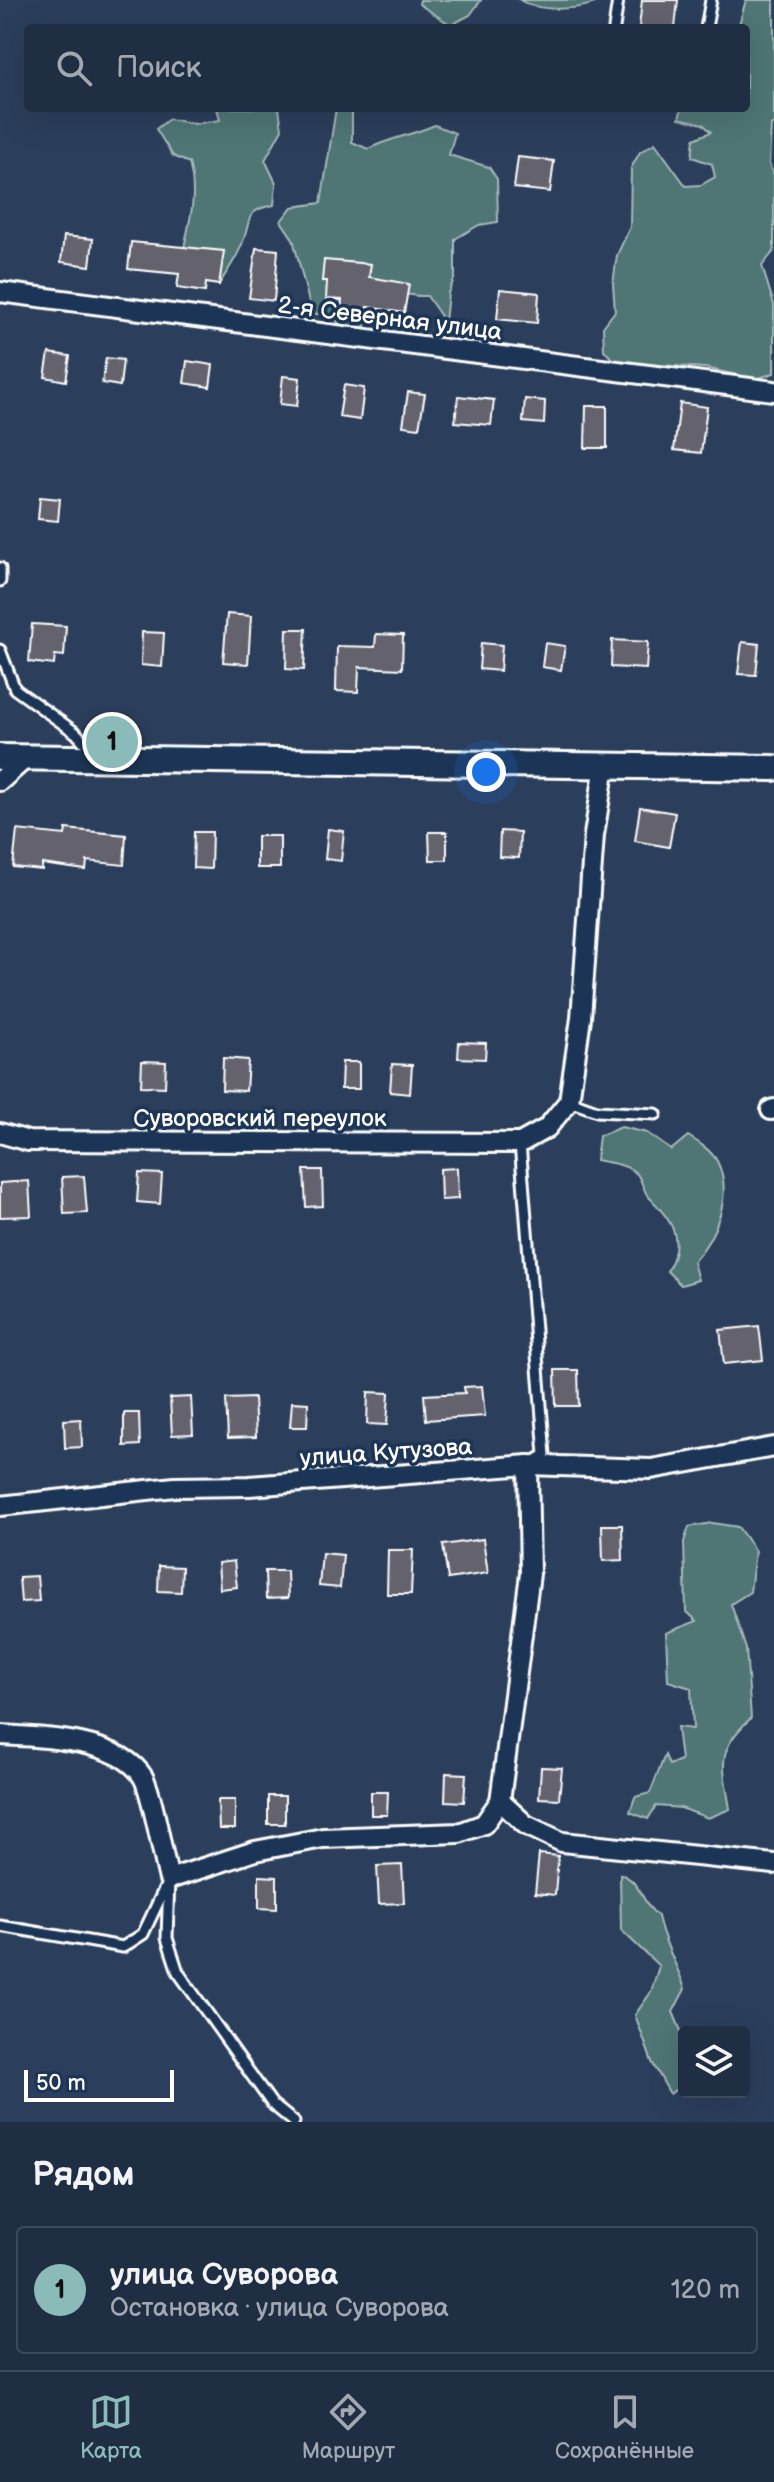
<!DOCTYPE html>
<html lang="ru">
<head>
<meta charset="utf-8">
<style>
  body { margin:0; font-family:"Balsamiq Sans",sans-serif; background:#28364b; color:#f1f3f6 }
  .controls { position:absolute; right:24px; bottom:24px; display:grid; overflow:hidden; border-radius:8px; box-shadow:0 8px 32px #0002 }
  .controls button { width:72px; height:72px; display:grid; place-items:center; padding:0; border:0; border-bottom:2px solid #3d4a5d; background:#202e44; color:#f1f3f6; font:40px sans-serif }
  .scale { position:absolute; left:24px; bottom:20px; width:150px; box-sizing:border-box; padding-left:8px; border:4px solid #fff; border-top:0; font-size:22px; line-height:28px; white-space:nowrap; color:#fff; -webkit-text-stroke:6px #1d3557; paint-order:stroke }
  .you { position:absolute; left:486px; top:772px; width:28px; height:28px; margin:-20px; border:6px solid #fff; border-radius:50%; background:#1a73e8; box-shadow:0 0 0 12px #1a73e833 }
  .badge { display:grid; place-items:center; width:52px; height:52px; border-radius:50%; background:#8bbbb9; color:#111; font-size:26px; font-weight:700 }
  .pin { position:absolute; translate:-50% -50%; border:4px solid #fff; box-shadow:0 2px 8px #0006 }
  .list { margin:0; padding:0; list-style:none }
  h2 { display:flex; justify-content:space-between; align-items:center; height:104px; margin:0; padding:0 32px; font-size:34px }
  h2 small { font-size:26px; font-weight:400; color:#a2a8b2 }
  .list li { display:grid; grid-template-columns:52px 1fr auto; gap:24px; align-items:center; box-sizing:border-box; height:128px; margin:0 16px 16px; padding:0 16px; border:2px solid #3d4a5d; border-radius:8px }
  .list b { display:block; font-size:30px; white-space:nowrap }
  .list p { margin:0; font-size:26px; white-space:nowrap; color:#a2a8b2 }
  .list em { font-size:26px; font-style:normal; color:#a2a8b2 }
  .icon { flex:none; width:44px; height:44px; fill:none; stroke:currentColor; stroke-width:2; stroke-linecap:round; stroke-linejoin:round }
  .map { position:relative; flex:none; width:774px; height:2122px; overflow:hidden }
  .search { position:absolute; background:#202e44; box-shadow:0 8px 32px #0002; left:24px; right:24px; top:24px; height:88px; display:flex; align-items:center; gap:20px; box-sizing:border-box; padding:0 28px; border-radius:8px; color:#a2a8b2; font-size:30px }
  .sheet { height:248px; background:#202e44 }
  nav { display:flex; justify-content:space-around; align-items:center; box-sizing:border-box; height:112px; border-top:2px solid #3d4a5d; background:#202e44; font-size:22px; color:#a2a8b2 }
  nav a { display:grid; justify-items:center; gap:4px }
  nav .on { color:#8bbbb9 }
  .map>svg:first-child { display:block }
  .green { fill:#4f7475; stroke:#a7baba; stroke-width:2 }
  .building { fill:#63626d; stroke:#fff; stroke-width:2 }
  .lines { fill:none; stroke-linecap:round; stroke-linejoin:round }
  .lane-casing { stroke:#fff; stroke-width:15 }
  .street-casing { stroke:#fff; stroke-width:24 }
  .secondary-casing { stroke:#fff; stroke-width:30 }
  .lane { stroke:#1d3557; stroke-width:9 }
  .street { stroke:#1d3557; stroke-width:18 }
  .secondary { stroke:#1d3557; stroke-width:24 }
  .labels { text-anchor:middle; stroke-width:7; stroke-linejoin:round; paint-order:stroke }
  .street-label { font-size:24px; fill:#fff; stroke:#1d3557 }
</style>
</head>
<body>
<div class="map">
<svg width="774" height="2122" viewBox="0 0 774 2122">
  <rect width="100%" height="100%" fill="#2b3e5b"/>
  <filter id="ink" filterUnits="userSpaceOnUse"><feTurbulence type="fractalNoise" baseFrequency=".0125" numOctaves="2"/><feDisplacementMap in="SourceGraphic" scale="16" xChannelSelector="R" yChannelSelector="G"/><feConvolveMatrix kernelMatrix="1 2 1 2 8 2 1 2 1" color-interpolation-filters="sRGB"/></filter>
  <g filter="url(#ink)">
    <!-- green -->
    <g class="green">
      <polygon points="420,0 481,0 470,15 451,25 419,4"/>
      <path d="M520,0H602C584,10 539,13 520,0Z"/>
      <polygon points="746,0 774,0 774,125 771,125 769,164 774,176 774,251 762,266 774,305 774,373 756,379 705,368 615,362 604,350 603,327 615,311 613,284 617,255 630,227 631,168 640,152 655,143 686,186 701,185 715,177 712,164 692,157 694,139 711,132 703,124 679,118 682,108 746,108 746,28 738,28"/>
      <path d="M217,108H279L282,129L265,160L276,183L274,205C243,210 252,221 242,244C237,258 227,271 220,283L201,261L183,252C190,220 198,195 189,163L173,156L156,129L169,119L194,124L220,120Z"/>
      <path d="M336,108H352V142L368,149C390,138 412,135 435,125L455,133L449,155L489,167L497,179L498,222L479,225L455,239V277L448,293L445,322L427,296C408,297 397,289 378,293L364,328L343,330L332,314H312L293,239L281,221L292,207L321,203Z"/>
      <path d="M621,1127L647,1133L671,1150L688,1136C698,1142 711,1150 717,1161C734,1194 716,1237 693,1262L698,1280L681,1285L667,1271C686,1239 671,1219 648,1196C643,1190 642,1180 637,1174C627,1164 609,1163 596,1160L599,1136Z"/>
      <path d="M712,1523L738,1527L755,1551L750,1592L731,1604L746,1649L751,1718C715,1751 723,1764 730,1809L708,1818L681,1808L656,1806L648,1819L630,1812L635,1797L650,1793L665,1755L669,1765L681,1760L677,1727L693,1729L691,1688L668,1681L666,1633L697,1621L686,1611L684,1542L689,1527Z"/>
      <path d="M620,1874C642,1881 641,1904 658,1916C663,1942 677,1964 685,1989L673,2012L684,2038V2083L670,2094L652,2062L635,2015L651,1992L659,1966L621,1930Z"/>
    </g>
    <!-- building -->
    <g class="building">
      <polygon points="642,0 678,0 675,28 639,28"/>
      <polygon points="518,157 554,161 550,192 514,188"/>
      <polygon points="64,236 93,239 90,266 61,262"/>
      <polygon points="131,242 224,251 219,285 206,283 205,292 177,288 179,274 128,269"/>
      <polygon points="256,248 278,250 274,301 249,298"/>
      <polygon points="324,260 371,264 369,277 409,284 404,313 367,307 366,312 341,310 342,300 326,299 327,281 322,281"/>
      <polygon points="500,289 539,293 537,323 497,319"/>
      <polygon points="49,353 70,356 66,381 45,377"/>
      <polygon points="106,358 123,360 120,386 102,383"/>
      <polygon points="187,361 213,365 210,387 184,383"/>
      <polygon points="283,376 300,378 297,406 280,404"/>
      <polygon points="344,385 364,388 360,420 339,417"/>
      <polygon points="408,392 425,394 419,428 403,426"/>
      <polygon points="458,396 494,400 491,425 455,422"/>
      <polygon points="525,399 545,401 544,424 523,422"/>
      <polygon points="680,403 707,407 701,453 674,450"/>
      <polygon points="586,406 607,406 607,448 585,448"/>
      <polygon points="40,497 60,499 58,521 38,519"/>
      <polygon points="227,614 251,616 248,664 223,662"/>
      <polygon points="32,624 66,626 64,656 55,655 54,665 29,662"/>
      <polygon points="287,629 306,629 304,670 286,669"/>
      <polygon points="142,632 164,633 162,667 141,665"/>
      <polygon points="376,634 403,635 402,669 359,667 358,692 336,691 337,646 375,647"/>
      <polygon points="612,640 648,642 646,669 611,667"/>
      <polygon points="742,642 759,644 756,675 738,674"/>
      <polygon points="481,643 502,645 500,671 479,669"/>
      <polygon points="545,643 565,646 561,670 542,667"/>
      <polygon points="640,807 675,813 669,847 635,841"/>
      <polygon points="66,829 126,835 124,865 87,861 86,870 42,864 42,870 13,867 17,830 65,835"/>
      <polygon points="328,829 344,831 341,861 325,859"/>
      <polygon points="500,831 520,832 519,858 499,857"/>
      <polygon points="194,832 212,832 211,869 193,868"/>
      <polygon points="429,832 447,832 447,860 430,860"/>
      <rect x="257" y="836" width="23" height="32"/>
      <polygon points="459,1042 486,1043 485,1059 458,1058"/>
      <polygon points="223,1058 248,1060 246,1091 222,1090"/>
      <polygon points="142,1061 166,1062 165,1087 141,1086"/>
      <polygon points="342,1062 359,1062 359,1089 341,1089"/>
      <polygon points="392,1064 412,1065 410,1094 390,1092"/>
      <polygon points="457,1168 458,1199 441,1200 440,1169"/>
      <polygon points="304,1170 322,1170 323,1206 306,1207"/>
      <polygon points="139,1173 162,1174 160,1204 137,1202"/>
      <polygon points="84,1176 87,1213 64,1214 62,1177"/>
      <polygon points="29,1181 31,1216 0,1217 0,1183"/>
      <polygon points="759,1326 763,1360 724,1364 720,1330"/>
      <polygon points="555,1370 578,1370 579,1406 556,1406"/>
      <polygon points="482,1386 485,1416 426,1420 424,1395 465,1393 464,1387"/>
      <polygon points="368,1392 389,1393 387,1425 367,1424"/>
      <polygon points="191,1397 193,1434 172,1435 170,1398"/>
      <polygon points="254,1398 256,1437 228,1438 226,1399"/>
      <polygon points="292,1402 308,1403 307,1427 290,1427"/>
      <polygon points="124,1413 139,1413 140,1445 124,1446"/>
      <polygon points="81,1419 82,1447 65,1448 64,1420"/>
      <polygon points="602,1525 622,1525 623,1560 603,1561"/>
      <polygon points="483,1539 488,1573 448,1579 443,1545"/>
      <polygon points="388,1550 413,1550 411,1594 387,1594"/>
      <polygon points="322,1553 343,1555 340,1588 319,1586"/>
      <polygon points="234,1561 237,1587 220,1589 218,1563"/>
      <polygon points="159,1566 182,1567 181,1592 158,1591"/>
      <polygon points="265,1571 287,1571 288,1598 266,1599"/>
      <polygon points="37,1576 39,1601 21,1602 19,1577"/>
      <polygon points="541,1767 562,1768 559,1799 539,1798"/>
      <polygon points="446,1773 466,1774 464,1802 445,1801"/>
      <polygon points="371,1792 388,1792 387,1815 371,1815"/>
      <rect x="268" y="1796" width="17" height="28"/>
      <polygon points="218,1800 235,1800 235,1829 219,1829"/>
      <polygon points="539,1854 558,1856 555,1895 535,1893"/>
      <polygon points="402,1865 404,1903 379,1904 377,1866"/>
      <polygon points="259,1876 277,1877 277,1909 259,1908"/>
    </g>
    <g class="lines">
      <!-- lane casing -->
      <g class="lane-casing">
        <g id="lane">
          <polyline points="614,28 618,0"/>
          <polyline points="706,28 711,0"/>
          <polyline points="0,568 0,581"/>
          <polyline points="0,650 15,689 76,733 94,753"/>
          <polyline points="569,1101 597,1111 656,1114"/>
          <polyline points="520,1143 545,1455 532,1463"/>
          <polyline points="0,1926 123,1947 143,1934 169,1879 167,1938 178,1972 272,2104 294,2122"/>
        </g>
      </g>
      <!-- street casing -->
      <g class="street-casing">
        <g id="street">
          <polyline points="0,292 774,391"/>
          <polyline points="0,781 27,757"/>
          <polyline points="771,1110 774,1109"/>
          <polyline points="0,1133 28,1141 520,1143 547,1128 569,1101 581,1018 594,835 605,765"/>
          <polyline points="0,1506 175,1487 249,1486 528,1465 651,1469 774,1447"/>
          <path d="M0,1735C40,1737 120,1739 143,1777C152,1792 163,1857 169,1879L255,1851L323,1838L459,1833L484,1824L500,1801L526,1825L562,1842L774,1864"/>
          <polyline points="500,1801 530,1574 528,1465"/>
        </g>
      </g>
      <!-- secondary casing -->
      <g class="secondary-casing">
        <polyline id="secondary" points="0,757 774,768"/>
      </g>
      <!-- lane -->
      <use href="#lane" class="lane"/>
      <!-- street -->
      <use href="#street" class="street"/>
      <!-- secondary -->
      <use href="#secondary" class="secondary"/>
    </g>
  </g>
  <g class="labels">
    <!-- street labels -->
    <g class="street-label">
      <text transform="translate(390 318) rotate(7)" y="8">2-я Северная улица</text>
      <text x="260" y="1126">Суворовский переулок</text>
      <text transform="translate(386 1452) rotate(-4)" y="8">улица Кутузова</text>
    </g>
  </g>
</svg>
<div class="controls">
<button><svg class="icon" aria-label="layers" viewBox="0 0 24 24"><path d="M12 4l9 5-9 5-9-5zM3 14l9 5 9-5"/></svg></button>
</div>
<div class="scale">50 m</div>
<div class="you"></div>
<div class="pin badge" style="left:112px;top:742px">1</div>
<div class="search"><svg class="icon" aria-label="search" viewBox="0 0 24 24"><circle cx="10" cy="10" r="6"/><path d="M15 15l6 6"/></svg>Поиск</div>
</div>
<section class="sheet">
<h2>Рядом<small></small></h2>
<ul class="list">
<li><span class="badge">1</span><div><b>улица Суворова</b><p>Остановка · улица Суворова</p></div><em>120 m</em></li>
</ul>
</section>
<nav>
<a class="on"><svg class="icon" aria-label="map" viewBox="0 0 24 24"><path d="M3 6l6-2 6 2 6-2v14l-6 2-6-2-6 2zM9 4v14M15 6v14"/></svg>Карта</a>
<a><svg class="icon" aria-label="directions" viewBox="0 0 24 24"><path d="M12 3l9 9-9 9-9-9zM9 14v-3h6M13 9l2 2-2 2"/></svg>Маршрут</a>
<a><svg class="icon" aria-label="saved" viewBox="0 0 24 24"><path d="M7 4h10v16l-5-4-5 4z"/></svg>Сохранённые</a>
</nav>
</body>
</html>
